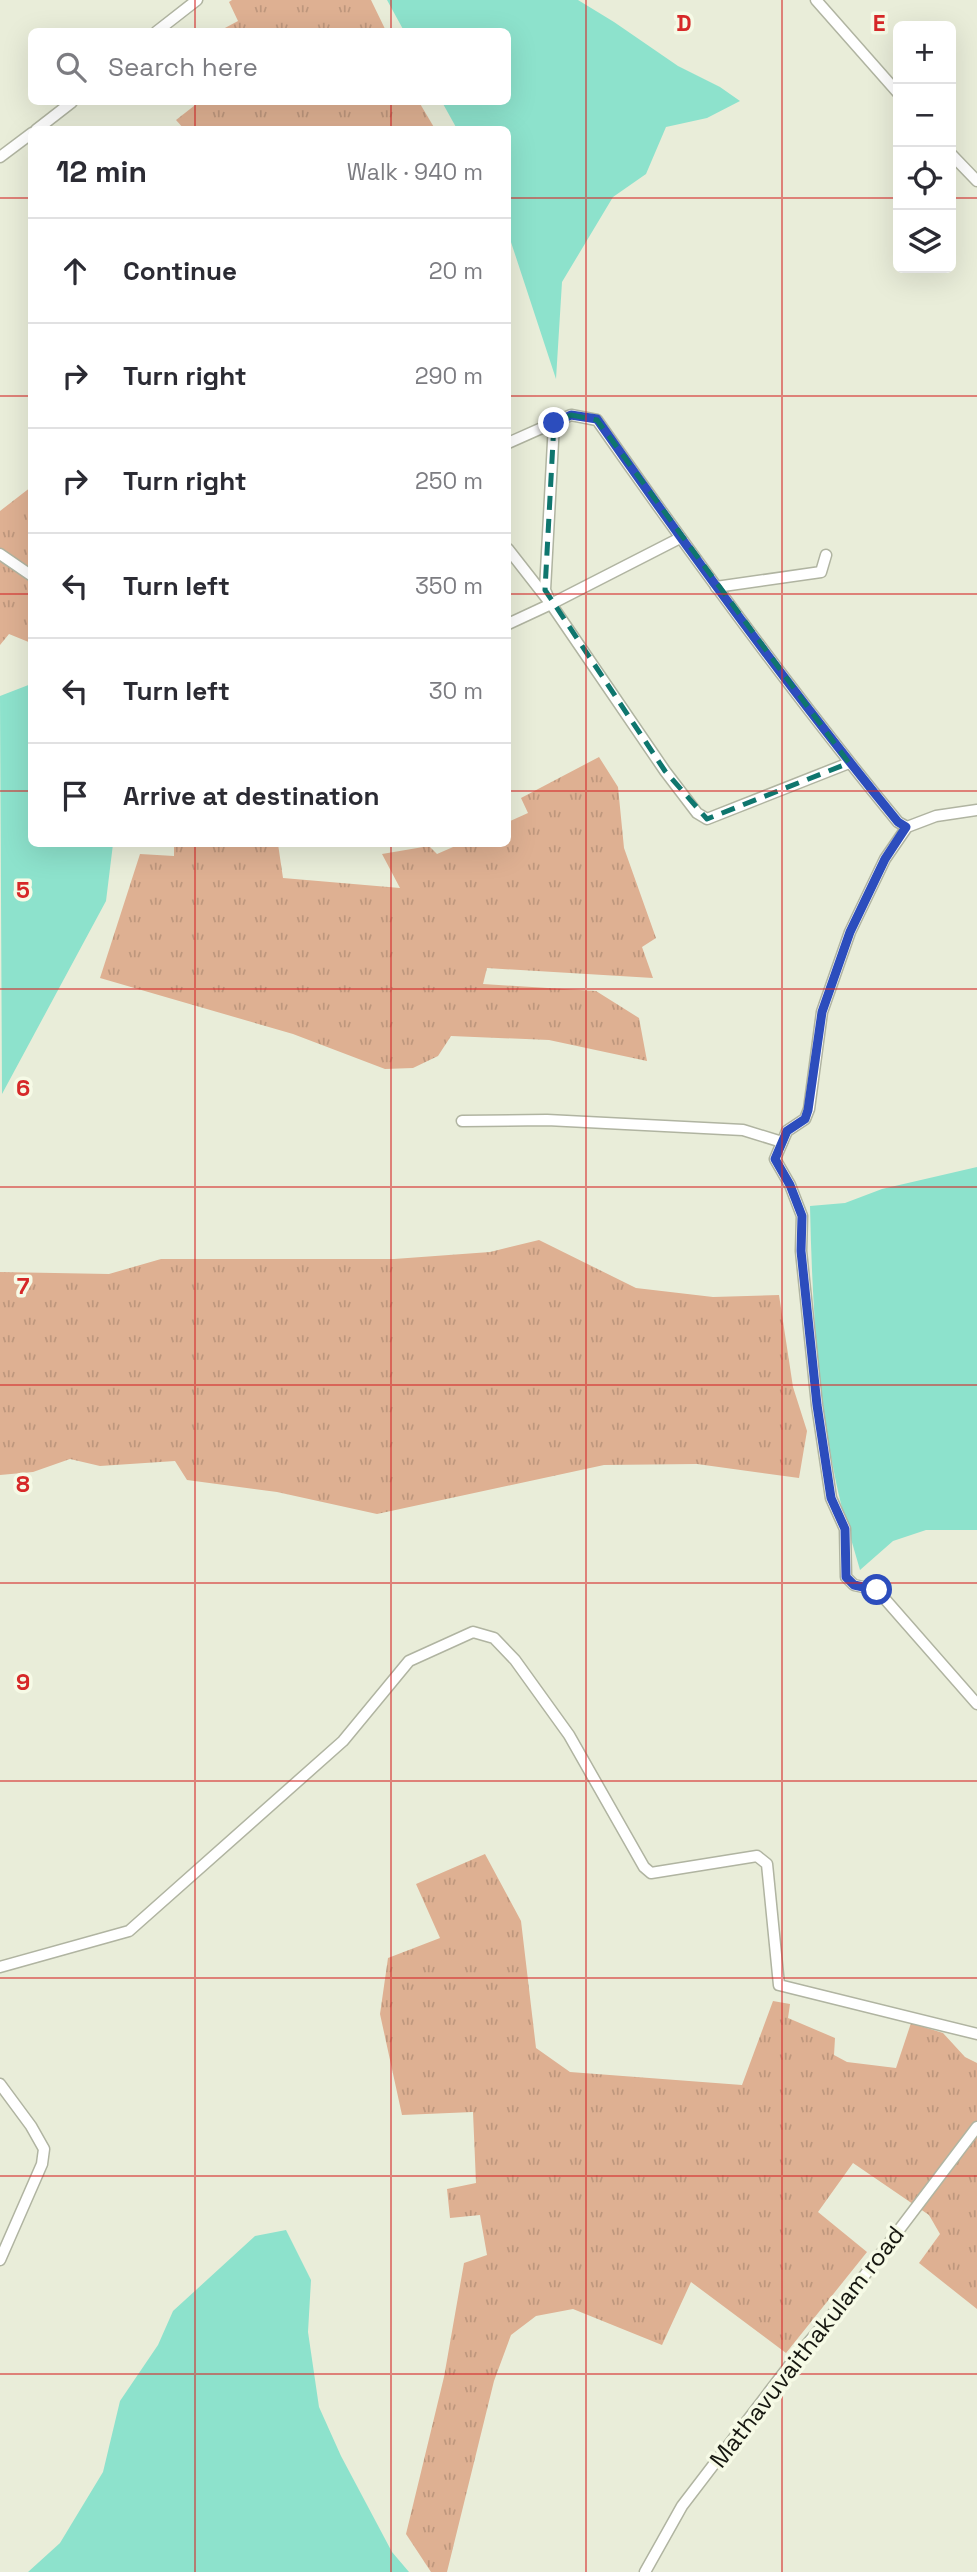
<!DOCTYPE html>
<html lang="en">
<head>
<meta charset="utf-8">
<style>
  body { margin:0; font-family:"Space Grotesk",sans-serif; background:#f2f2f3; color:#2b2b33 }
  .controls { position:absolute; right:21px; top:21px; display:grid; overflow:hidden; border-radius:10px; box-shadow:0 7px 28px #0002 }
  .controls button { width:63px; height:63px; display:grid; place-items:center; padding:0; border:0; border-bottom:2px solid #e1e1e2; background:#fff; color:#2b2b33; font:35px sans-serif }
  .stop { position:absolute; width:21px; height:21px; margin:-16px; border:5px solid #2c4dbd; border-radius:50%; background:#fff }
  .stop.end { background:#2c4dbd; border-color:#fff; box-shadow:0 2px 7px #0008 }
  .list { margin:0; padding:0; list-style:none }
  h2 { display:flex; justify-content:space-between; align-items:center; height:91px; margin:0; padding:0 28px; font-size:30px }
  h2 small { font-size:23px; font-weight:400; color:#7c7c81 }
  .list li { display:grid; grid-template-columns:46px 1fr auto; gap:21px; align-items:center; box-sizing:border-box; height:105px; padding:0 28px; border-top:2px solid #e1e1e2 }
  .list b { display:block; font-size:26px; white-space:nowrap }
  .list em { font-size:23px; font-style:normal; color:#7c7c81 }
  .icon { flex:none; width:38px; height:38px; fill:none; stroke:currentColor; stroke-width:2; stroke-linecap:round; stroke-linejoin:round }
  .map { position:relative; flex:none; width:977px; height:2572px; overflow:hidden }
  .search { position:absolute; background:#fff; box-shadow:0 7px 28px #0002; left:28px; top:28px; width:483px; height:77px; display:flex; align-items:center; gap:18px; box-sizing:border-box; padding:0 24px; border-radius:10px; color:#7c7c81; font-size:26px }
  .panel { position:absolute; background:#fff; box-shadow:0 7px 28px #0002; left:28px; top:126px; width:483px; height:721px; border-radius:10px }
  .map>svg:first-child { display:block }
  .grass { fill:url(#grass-tufts) }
  .water { fill:#8de2cc }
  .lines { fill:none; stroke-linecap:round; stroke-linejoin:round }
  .street-casing { stroke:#b0b4a1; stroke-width:13 }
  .street { stroke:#fff; stroke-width:10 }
  .route { stroke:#2c4dbd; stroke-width:9 }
  .marked { fill:none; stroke:#0f766e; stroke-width:5; stroke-dasharray:14 9; stroke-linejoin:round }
  .grid { fill:none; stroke:#d62828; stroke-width:2; stroke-opacity:0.55 }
  .labels { text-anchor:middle; stroke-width:7; stroke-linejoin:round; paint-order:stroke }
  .street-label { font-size:24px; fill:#161710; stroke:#f6fae6 }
  .grid-label { font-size:23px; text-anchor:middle; font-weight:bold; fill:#d62828; stroke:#f6fae6; stroke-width:7; stroke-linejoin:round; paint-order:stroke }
</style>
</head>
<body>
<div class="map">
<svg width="977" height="2572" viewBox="0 0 977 2572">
  <defs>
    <pattern id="grass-tufts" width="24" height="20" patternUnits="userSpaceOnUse" patternTransform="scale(1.75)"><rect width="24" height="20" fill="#deb092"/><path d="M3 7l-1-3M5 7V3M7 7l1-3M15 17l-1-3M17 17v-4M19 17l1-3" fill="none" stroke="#be977d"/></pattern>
  </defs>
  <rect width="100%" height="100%" fill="#e9edd9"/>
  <!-- grass -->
  <g class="grass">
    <polygon points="232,0 371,0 386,31 223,31 223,29 238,21 229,2"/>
    <polygon points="199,102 419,102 435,129 184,129 176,120"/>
    <polygon points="31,487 31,643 9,634 0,645 0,511"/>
    <polygon points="599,757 618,787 624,848 656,938 642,947 653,978 487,968 483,984 596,991 639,1018 647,1061 549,1040 451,1036 438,1056 413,1068 385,1069 293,1034 100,978 140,854 174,856 174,844 278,844 283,878 400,888 382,854 429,846 437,854 460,844 508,844 508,822 528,813 521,798"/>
    <polygon points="539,1240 636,1288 713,1297 779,1295 793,1387 807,1431 799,1478 697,1464 604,1465 377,1514 277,1492 187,1480 175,1461 100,1466 70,1459 33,1472 0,1475 0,1272 109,1274 161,1259 394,1259 490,1252"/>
    <polygon points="485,1854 521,1921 536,2048 570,2072 742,2085 773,2001 790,2004 788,2018 835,2038 834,2055 847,2062 896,2068 911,2023 943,2033 965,2057 977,2063 977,2309 919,2263 940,2234 929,2215 853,2163 818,2212 867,2252 786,2353 691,2282 662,2345 573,2309 536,2316 511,2335 494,2381 447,2572 431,2572 406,2534 444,2377 464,2263 487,2255 480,2215 450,2218 447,2189 476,2183 473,2112 402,2115 380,2014 388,1958 440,1938 416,1884"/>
  </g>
  <!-- water -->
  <g class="water">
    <polygon points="387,0 578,0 614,22 678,66 720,87 740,101 707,118 666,127 646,174 613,197 562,282 556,379 508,233 508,130 457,129 442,102 508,102 508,32 404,31"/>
    <polygon points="31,684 32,844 113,844 106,901 2,1094 0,696"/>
    <path d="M977,1167V1530H926L893,1541L860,1570C852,1541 842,1512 836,1482C817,1392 812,1299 810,1206L845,1203L882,1189Z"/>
    <polygon points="286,2230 311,2280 308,2332 319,2407 341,2456 392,2552 409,2572 28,2572 60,2543 103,2472 120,2401 158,2345 173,2311 255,2236"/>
  </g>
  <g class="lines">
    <!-- street casing -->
    <g class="street-casing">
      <g id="street">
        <polyline points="816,0 898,93"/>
        <polyline points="156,32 197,0"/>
        <polyline points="36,130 72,102"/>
        <polyline points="951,154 977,181"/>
        <polyline points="0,157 32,133"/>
        <polyline points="554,423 545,590 551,604 665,771 697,813 707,819 849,763"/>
        <path d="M508,443L571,415L597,420C693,557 791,692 898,822L907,827L936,816L977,810"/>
        <polyline points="508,549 551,604 680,538"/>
        <polyline points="0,554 32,576"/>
        <polyline points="716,587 821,572 826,555"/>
        <polyline points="508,624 551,604"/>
        <polyline points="907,827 885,859 850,932 822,1012 809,1109 805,1119 787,1131 775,1159 790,1185 802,1216 801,1251 817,1405 831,1498 845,1529 846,1577 854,1585 877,1590 977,1704"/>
        <polyline points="462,1121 547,1120 743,1130 782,1142"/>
        <polyline points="0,1967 129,1931 343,1741 409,1661 473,1632 494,1638 515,1660 569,1735 644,1867 651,1873 757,1856 767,1864 779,1985 977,2034"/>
        <polyline points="0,2084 31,2126 44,2149 42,2164 0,2260"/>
        <polyline points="645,2572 682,2506 792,2362 858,2284 977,2127"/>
      </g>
    </g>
    <!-- street -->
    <use href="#street" class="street"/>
  </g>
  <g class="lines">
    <!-- route -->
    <path class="route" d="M554,423L571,415L597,419C693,557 792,692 898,822L906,827L885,859L850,932L822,1012L808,1110L805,1119L787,1131L775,1159L790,1185L802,1216L801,1251L817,1405L831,1498L845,1529L846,1577L854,1585L877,1590"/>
  </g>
  <!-- marked area -->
  <path class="marked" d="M571,415L597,420L849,763L707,819L665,771L545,590L554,423Z"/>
  <!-- grid -->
  <path class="grid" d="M195,0V32M391,0V32M586,0V2572M782,0V2572M195,102V130M391,102V130M0,198H32M508,198H898M951,198H977M0,396H32M508,396H977M0,594H32M508,594H977M0,791H32M508,791H977M195,844V2572M391,844V2572M0,989H977M0,1187H977M0,1385H977M0,1583H977M0,1781H977M0,1978H977M0,2176H977M0,2374H977"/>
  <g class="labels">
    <!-- street labels -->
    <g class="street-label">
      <text transform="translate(807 2347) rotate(-52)" y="8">Mathavuvaithakulam road</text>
    </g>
  </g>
  <g class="grid-label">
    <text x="684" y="31">D</text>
    <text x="879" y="31">E</text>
    <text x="23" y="898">5</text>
    <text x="23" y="1096">6</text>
    <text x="23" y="1294">7</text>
    <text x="23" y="1492">8</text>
    <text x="23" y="1690">9</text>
  </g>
</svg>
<div class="controls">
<button>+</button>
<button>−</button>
<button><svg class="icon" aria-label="locate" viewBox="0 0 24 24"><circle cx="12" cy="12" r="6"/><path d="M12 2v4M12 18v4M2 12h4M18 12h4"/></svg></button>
<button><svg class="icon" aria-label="layers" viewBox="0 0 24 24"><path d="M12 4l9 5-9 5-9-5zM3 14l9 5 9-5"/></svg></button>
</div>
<div class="stop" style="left:877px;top:1590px"></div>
<div class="stop end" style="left:554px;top:423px"></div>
<div class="search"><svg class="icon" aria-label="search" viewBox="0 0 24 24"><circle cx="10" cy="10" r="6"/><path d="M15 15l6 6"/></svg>Search here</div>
<section class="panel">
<h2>12 min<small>Walk · 940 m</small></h2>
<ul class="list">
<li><svg class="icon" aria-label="ahead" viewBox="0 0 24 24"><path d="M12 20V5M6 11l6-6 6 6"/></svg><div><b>Continue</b></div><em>20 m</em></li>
<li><svg class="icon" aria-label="right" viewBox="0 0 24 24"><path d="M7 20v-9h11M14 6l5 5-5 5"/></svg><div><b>Turn right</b></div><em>290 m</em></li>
<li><svg class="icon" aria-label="right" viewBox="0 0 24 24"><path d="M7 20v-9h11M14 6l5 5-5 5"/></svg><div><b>Turn right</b></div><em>250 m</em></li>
<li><svg class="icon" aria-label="left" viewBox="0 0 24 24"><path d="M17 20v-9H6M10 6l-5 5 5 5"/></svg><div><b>Turn left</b></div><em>350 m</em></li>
<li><svg class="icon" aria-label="left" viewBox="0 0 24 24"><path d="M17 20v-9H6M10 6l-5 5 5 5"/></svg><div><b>Turn left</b></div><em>30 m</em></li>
<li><svg class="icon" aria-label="arrive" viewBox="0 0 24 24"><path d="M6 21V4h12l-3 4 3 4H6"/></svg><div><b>Arrive at destination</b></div></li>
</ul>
</section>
</div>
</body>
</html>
